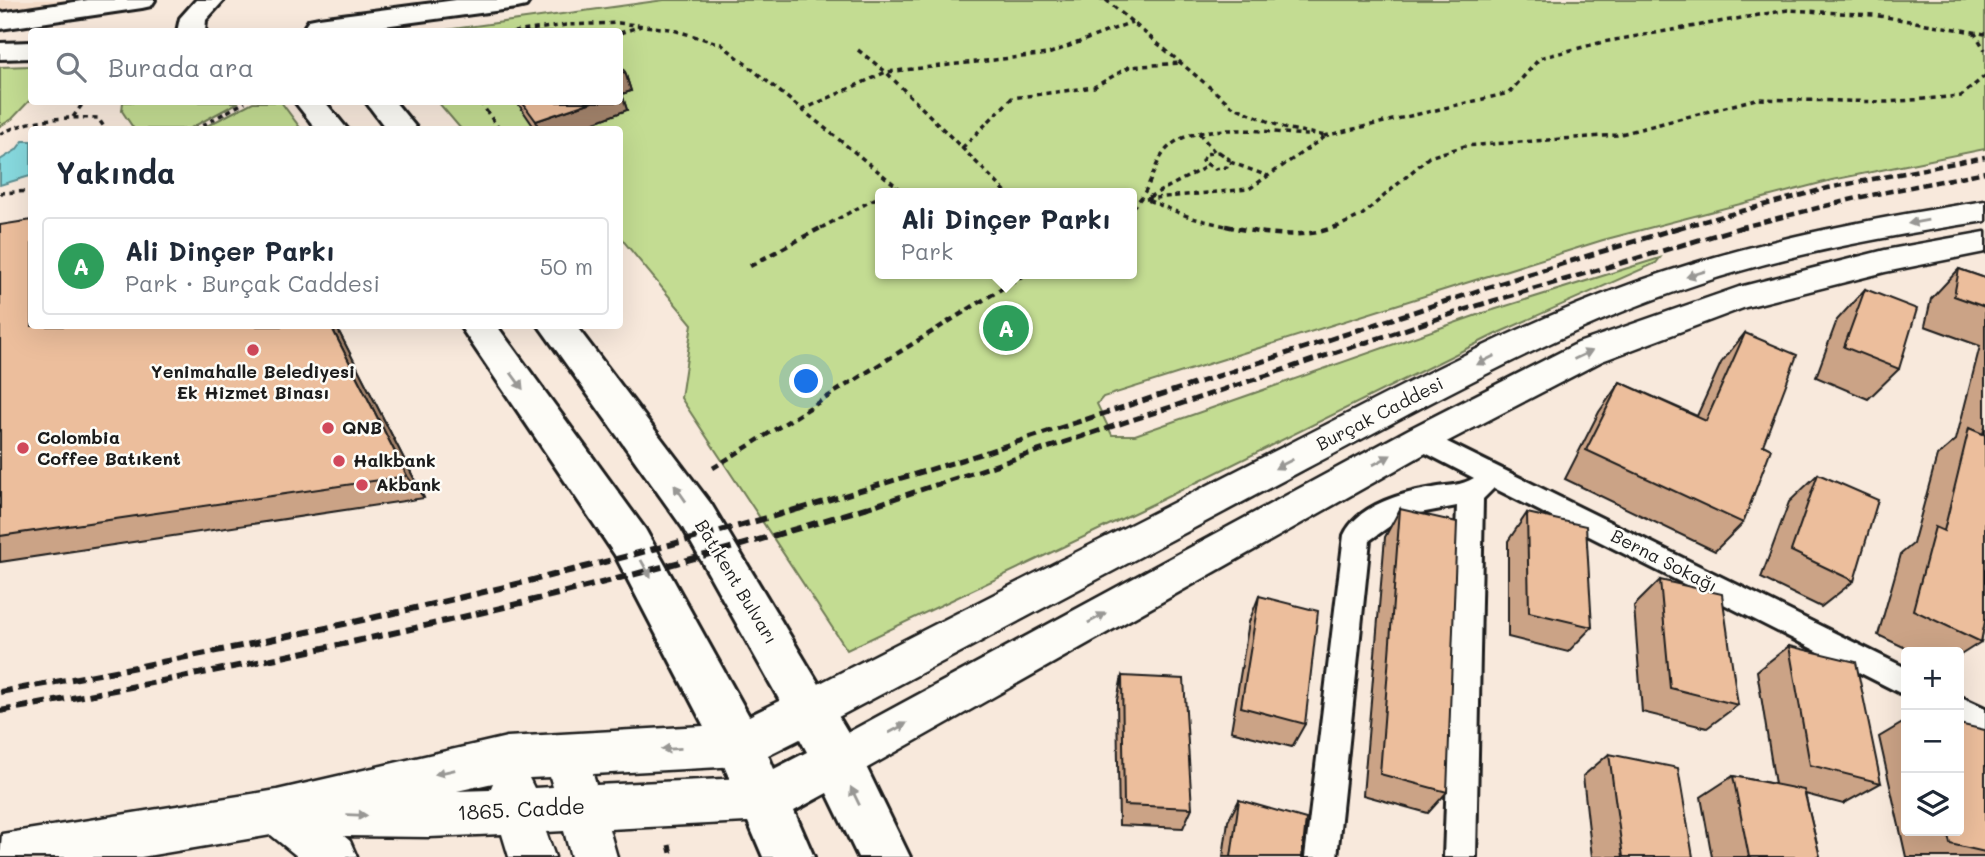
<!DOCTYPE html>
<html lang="tr">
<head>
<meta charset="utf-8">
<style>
  body { margin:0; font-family:Mali,sans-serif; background:#f6f6f7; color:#1f2937 }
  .controls { position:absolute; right:21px; bottom:21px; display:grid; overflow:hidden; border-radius:7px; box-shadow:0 7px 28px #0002 }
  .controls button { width:63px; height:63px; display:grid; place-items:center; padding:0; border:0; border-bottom:2px solid #e0e1e3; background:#fff; color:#1f2937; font:35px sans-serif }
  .you { position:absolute; left:807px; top:382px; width:24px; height:24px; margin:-18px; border:5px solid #fff; border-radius:50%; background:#1a73e8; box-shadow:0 0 0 10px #1a73e833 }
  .badge { display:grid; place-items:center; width:46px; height:46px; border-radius:50%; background:#ea580c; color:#fff; font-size:23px; font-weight:700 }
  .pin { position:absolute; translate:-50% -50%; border:4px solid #fff; box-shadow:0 2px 7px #0006 }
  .popup { position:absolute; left:875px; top:188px; width:262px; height:91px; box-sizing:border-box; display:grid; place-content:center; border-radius:7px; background:#fff; filter:drop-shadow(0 2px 5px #0005); font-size:23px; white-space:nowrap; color:#747a83 }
  .popup b { font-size:26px; color:#1f2937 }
  .popup::after { content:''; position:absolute; left:50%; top:100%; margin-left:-14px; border:14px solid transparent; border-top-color:#fff }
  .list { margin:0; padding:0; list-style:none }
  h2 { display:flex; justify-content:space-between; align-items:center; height:91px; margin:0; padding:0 28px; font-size:30px }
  h2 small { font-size:23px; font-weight:400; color:#747a83 }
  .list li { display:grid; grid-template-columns:46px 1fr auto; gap:21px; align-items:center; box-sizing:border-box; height:98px; margin:0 14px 14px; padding:0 14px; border:2px solid #e0e1e3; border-radius:7px }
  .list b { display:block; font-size:26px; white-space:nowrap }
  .list p { margin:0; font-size:23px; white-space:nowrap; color:#747a83 }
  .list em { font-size:23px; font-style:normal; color:#747a83 }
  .icon { flex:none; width:38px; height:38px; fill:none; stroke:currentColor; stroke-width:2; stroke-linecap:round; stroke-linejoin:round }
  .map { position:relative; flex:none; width:1985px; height:857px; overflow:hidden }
  .search { position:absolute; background:#fff; box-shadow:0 7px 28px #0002; left:28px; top:28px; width:595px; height:77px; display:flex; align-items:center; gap:18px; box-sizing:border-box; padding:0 24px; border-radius:7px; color:#747a83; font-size:26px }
  .panel { position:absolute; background:#fff; box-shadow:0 7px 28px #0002; left:28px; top:126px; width:595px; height:203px; border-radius:7px }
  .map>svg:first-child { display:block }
  .built { fill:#f4dcc9 }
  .green { fill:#c3dc92; stroke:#707c57; stroke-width:2; fill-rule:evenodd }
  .water { fill:#87d9de; stroke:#5c8d90; stroke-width:2 }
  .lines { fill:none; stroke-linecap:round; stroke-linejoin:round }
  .street-casing { stroke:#1c1c1c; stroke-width:6 }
  .secondary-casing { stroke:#1c1c1c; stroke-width:5 }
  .primary-casing { stroke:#1c1c1c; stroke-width:6 }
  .path-far2 { stroke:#1c1c1c; stroke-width:3.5; stroke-dasharray:5 4.5; stroke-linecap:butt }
  .path-far1 { stroke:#1c1c1c; stroke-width:4.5; stroke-dasharray:7 5; stroke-linecap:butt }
  .path { stroke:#1c1c1c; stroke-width:5; stroke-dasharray:8 6; stroke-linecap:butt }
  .street { fill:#fdfcf7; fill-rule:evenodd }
  .secondary { fill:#fdfcf7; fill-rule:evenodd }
  .primary { fill:#fdfcf7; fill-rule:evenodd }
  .rail-far2 { stroke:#1c1c1c; stroke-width:4.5; stroke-dasharray:8 4.5; stroke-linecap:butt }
  .rail-far1 { stroke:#1c1c1c; stroke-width:5; stroke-dasharray:10 5; stroke-linecap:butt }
  .rail { stroke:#1c1c1c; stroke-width:6; stroke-dasharray:12 6; stroke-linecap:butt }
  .wall { fill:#cba386; stroke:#1c1c1c; stroke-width:2 }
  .shaded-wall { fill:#a5856d; stroke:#1c1c1c; stroke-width:2 }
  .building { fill:#ecbe9c; stroke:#1c1c1c; stroke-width:2 }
  .oneway { fill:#989794 }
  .poi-dot { fill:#d1495b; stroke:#fdfcf7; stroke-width:2.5 }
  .labels { text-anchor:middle; stroke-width:5; stroke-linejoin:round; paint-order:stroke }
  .poi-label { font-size:18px; font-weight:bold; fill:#1c1c1c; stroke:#fdfcf7; text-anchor:start }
  .street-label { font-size:18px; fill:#1c1c1c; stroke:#fdfcf7 }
  .near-street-label { font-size:21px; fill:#1c1c1c; stroke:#fdfcf7 }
</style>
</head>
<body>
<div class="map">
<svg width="1985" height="857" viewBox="0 0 1985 857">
  <rect width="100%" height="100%" fill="#f8e9dc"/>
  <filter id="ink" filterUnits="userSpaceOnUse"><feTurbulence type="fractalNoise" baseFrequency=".0143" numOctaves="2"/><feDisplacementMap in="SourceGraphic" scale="14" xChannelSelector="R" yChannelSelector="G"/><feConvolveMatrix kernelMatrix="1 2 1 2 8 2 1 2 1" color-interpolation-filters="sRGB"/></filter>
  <g filter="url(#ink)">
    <!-- built -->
    <polygon class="built" points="0,0 142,0 0,21"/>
    <!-- green -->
    <g class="green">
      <path d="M664,0H1985V149L1832,180L1603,240L1103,397L1097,404L1112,435H1135L1477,315L1660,258L1656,263L1498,333L1157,502L847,650L681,398L692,324L620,237V130L461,129L438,102H620V32H431ZM880,193H1132V274H880Z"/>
      <polygon points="31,66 31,99 12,119 0,126 0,67"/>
      <polygon points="123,102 239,102 189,129 134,129 122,111"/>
      <polygon points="253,102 281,102 301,129 201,129"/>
    </g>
    <!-- water -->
    <polygon class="water" points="23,141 31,141 31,178 30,176 0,185 0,160 16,150"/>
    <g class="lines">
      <!-- street casing -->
      <g class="street-casing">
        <g id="street">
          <path d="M1421,429L1906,668V696L1494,488L1483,499L1476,857H1444L1457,506L1404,516L1370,540L1337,857H1305L1344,535C1358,505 1402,493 1433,488C1448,485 1461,486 1474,478L1412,446L1409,439L1412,432Z"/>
          <polygon points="1959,696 1985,708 1985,737 1959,725"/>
        </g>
      </g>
      <!-- secondary casing -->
      <g class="secondary-casing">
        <g id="secondary">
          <path d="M1985,201V221C1888,236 1791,253 1698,284C1560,329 1433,402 1305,469C1145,554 985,639 825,724L810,730L795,724L789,710L795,696C955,614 1116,532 1277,450C1395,390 1512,326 1636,282C1749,242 1867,219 1985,201Z"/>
          <polygon points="1985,232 1985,252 1885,272 1746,307 1602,361 1433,449 853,776 838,782 823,776 816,761 823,746 1409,429 1578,343 1739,287 1885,250"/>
          <path d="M739,724L754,730L761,745L754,760L739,766L593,774L596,785L766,777L782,783L788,799L782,815L766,821L609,829L617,857H571L564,831L546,832L555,857H509L502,834L429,837L344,836L350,841L357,857H298L271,835L141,857H0L2,834L277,790L507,737ZM550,777L553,787L534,788L529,778ZM493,783L490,790L457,791Z"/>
        </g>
      </g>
      <!-- primary casing -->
      <g class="primary-casing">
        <g id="primary">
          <polygon points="88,0 155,0 151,6 142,8 0,29 0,13"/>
          <polygon points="196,0 224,0 206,20 205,32 177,32 180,18"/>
          <polygon points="456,0 530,0 526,6 517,8 339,32 309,32 305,26 309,20 319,18"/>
          <polygon points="32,42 32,58 0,59 0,43"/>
          <polygon points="295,102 325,102 348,130 317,130"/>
          <polygon points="366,102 395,102 418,130 387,130"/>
          <path d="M460,326H497L645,529L749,716L780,701L683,528L539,326H576L711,504L855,744L910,857H858L827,793L794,811L814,857H763L722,761L615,555ZM800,739L807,752L774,769L768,755Z"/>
        </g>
      </g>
      <!-- path-far2 -->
      <g class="path-far2">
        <polyline points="1106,0 1232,106 1284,128 1326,136 1249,189 1145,199 1192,218 1234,228"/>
        <polyline points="514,32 566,25 619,23 670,29 721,44 905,193"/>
        <polyline points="1974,32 1985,50"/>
        <polyline points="620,33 641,26"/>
        <polyline points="858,50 886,72 1007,193"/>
        <polyline points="480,102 500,130"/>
        <polyline points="802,110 886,72 1048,54 1132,22"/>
        <polyline points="73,117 84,102"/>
        <polyline points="194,130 245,102"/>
        <polyline points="1199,133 1214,151"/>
        <path d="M0,134C32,118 63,117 98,118L106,130"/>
        <polyline points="1324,136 1509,93 1540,58 1603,42 1788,10 1874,15 1985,34"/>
        <polyline points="962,148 1012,98 1094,87 1129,67 1180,63"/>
        <polygon points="1219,152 1229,159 1227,167 1215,169 1202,161 1206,154"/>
        <polyline points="1230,162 1268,176"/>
        <polyline points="0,193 32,191"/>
        <polyline points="885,193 897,187"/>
        <polyline points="1149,197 1206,167"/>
        <path d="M1132,207C1151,192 1151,169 1165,151C1192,118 1270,133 1308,135"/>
        <polyline points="821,228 880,196"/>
        <polyline points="1335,228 1362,215 1429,157 1465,146 1617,135 1756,99 1888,102 1961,96 1985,76"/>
      </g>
      <!-- path-far1 -->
      <g class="path-far1">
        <path d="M1226,226C1262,234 1303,240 1338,226"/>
        <polyline points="750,266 824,226"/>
        <polyline points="1004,274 1013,281"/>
        <polyline points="713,468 1025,274"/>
      </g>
      <!-- path -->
      <polyline class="path" points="669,845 672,857"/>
      <!-- street -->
      <use href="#street" class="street"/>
      <!-- secondary -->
      <use href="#secondary" class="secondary"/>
      <!-- primary -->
      <use href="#primary" class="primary"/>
      <!-- rail-far2 -->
      <g class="rail-far2">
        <polyline points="1678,228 1828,188 1985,157"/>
        <polyline points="1739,228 1857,198 1985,172"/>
      </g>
      <!-- rail-far1 -->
      <g class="rail-far1">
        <polyline points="799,509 965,459 1520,277 1684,226"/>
        <polyline points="863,509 1476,306 1746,226"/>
      </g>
      <!-- rail -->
      <g class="rail">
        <path d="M0,692C272,644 540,584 805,507"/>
        <path d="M0,711C293,659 584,596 868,507"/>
      </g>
    </g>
    <!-- wall -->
    <g class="wall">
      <polygon points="625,72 631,91 622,94 627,110 574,130 536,130 517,102 620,102"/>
      <polygon points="0,225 32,326 336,326 424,498 0,562"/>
      <polygon points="1959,269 1985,278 1985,621 1981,642 1959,656 1959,652 1914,652 1878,635 1901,554 1913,544 1937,456 1956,440 1980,346 1925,326 1931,299"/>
      <polygon points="1865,289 1899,369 1868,399 1816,377 1837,320"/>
      <polygon points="1745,333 1763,445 1743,523 1715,551 1565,479 1599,412 1620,382 1697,416 1721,363"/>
      <polygon points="1818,474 1854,581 1821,607 1761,578 1789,502"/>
      <polygon points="1400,509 1447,792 1428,813 1363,795 1385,537"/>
      <polygon points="1527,513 1592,627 1568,652 1508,637 1508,541"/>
      <polygon points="1660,580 1738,705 1707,728 1642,712 1634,606"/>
      <polygon points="1259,596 1305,724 1292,747 1231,731 1249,622"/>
      <polygon points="1789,646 1881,783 1843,804 1805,794 1820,857 1712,857 1701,797 1733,776 1775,784 1757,671"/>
      <polygon points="1122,676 1192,808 1183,828 1119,825 1117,700"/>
      <polygon points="1906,721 1906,831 1959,831 1985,730 1985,857 1906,857 1879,737"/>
      <polygon points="1609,754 1693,857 1592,857 1583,776"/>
      <polygon points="1239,800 1302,857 1223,857 1228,821"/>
    </g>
    <!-- shaded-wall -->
    <g class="shaded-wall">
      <polygon points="625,72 631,91 622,94 627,110 574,130 539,130 536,121 592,102 620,102 620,74"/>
      <polygon points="331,326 336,326 424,498 407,476"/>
    </g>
    <!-- building -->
    <g class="building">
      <polygon points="620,65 625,72 620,74"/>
      <polygon points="522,102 592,102 536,121"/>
      <polygon points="32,220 32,326 331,326 407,476 0,536 0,225"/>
      <polygon points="1959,269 1985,278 1985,307 1954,296"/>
      <polygon points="1865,289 1917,309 1899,369 1844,347"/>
      <polygon points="1745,333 1797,355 1763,445 1771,449 1743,523 1586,450 1620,382 1706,421"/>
      <polygon points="1985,426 1985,621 1981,642 1913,610 1935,527 1944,531 1969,428 1983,434"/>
      <polygon points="1818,474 1878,500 1854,581 1791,551"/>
      <polygon points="1400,509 1457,522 1447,792 1380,774"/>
      <polygon points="1527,513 1586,526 1592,627 1529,612"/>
      <polygon points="1660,580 1722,594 1738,705 1670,688"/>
      <polygon points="1259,596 1318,611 1305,724 1241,707"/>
      <polygon points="1789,646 1856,662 1881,783 1810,765"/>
      <polygon points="1122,676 1184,679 1192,808 1124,805"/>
      <polygon points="1959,724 1985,730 1985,852 1950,844 1947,831 1959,831"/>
      <polygon points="1609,754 1678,768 1693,857 1623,857"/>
      <polygon points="1733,776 1804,790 1820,857 1749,857"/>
      <polygon points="1239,800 1306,819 1302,857 1231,857"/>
    </g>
    <!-- one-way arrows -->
    <defs><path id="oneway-solid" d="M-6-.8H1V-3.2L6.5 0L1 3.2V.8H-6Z" transform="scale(1.75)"/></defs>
    <g class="oneway">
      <use href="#oneway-solid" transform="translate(1918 222) rotate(170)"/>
      <use href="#oneway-solid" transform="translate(1696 274) rotate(163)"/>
      <use href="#oneway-solid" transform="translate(1583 355) rotate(-25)"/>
      <use href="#oneway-solid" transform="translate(1486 360) rotate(153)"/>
      <use href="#oneway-solid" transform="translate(517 381) rotate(54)"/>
      <use href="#oneway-solid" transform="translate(1382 460) rotate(-29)"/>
      <use href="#oneway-solid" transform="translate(1284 464) rotate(153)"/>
      <use href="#oneway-solid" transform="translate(680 493) rotate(-125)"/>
      <use href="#oneway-solid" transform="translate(646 569) rotate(61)"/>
      <use href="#oneway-solid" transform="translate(1097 618) rotate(-29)"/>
      <use href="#oneway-solid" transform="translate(898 728) rotate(-29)"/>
      <use href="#oneway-solid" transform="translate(671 749) rotate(177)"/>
      <use href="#oneway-solid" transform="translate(445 772) rotate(167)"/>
      <use href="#oneway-solid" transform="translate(855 796) rotate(-116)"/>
      <use href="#oneway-solid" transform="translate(357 815) rotate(2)"/>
    </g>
  </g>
  <!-- markers -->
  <g class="poi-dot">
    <circle cx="253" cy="350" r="7"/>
    <circle cx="328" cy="428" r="7"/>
    <circle cx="23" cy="448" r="7"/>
    <circle cx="339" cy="461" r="7"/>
    <circle cx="362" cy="485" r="7"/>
  </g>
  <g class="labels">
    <!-- poi labels -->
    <g class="poi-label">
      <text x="253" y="378" text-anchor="middle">Yenimahalle Belediyesi<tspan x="253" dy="21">Ek Hizmet Binası</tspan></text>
      <text x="342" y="434">QNB</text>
      <text x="37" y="444">Colombia<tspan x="37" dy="21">Coffee Batıkent</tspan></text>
      <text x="353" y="467">Halkbank</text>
      <text x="376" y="491">Akbank</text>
    </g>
    <!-- street labels -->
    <g class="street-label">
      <text transform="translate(1380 414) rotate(-27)" y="6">Burçak Caddesi</text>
      <text transform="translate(1664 561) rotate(27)" y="6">Berna Sokağı</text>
      <text transform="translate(736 582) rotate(59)" y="6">Batıkent Bulvarı</text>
    </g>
    <!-- near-street labels -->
    <g class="near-street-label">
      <text transform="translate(521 810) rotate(-3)" y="7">1865. Cadde</text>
    </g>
  </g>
</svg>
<div class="controls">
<button>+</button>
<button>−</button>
<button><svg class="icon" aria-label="layers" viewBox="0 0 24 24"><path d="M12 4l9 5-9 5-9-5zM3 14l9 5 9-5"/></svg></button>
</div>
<div class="you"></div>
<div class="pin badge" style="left:1006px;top:328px;background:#2e9e5b">A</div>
<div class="popup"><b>Ali Dinçer Parkı</b>Park</div>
<div class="search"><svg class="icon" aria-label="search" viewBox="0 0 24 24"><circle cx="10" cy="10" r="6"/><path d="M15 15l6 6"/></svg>Burada ara</div>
<section class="panel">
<h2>Yakında<small></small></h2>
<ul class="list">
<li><span class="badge" style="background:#2e9e5b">A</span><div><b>Ali Dinçer Parkı</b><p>Park · Burçak Caddesi</p></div><em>50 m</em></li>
</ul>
</section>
</div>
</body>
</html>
